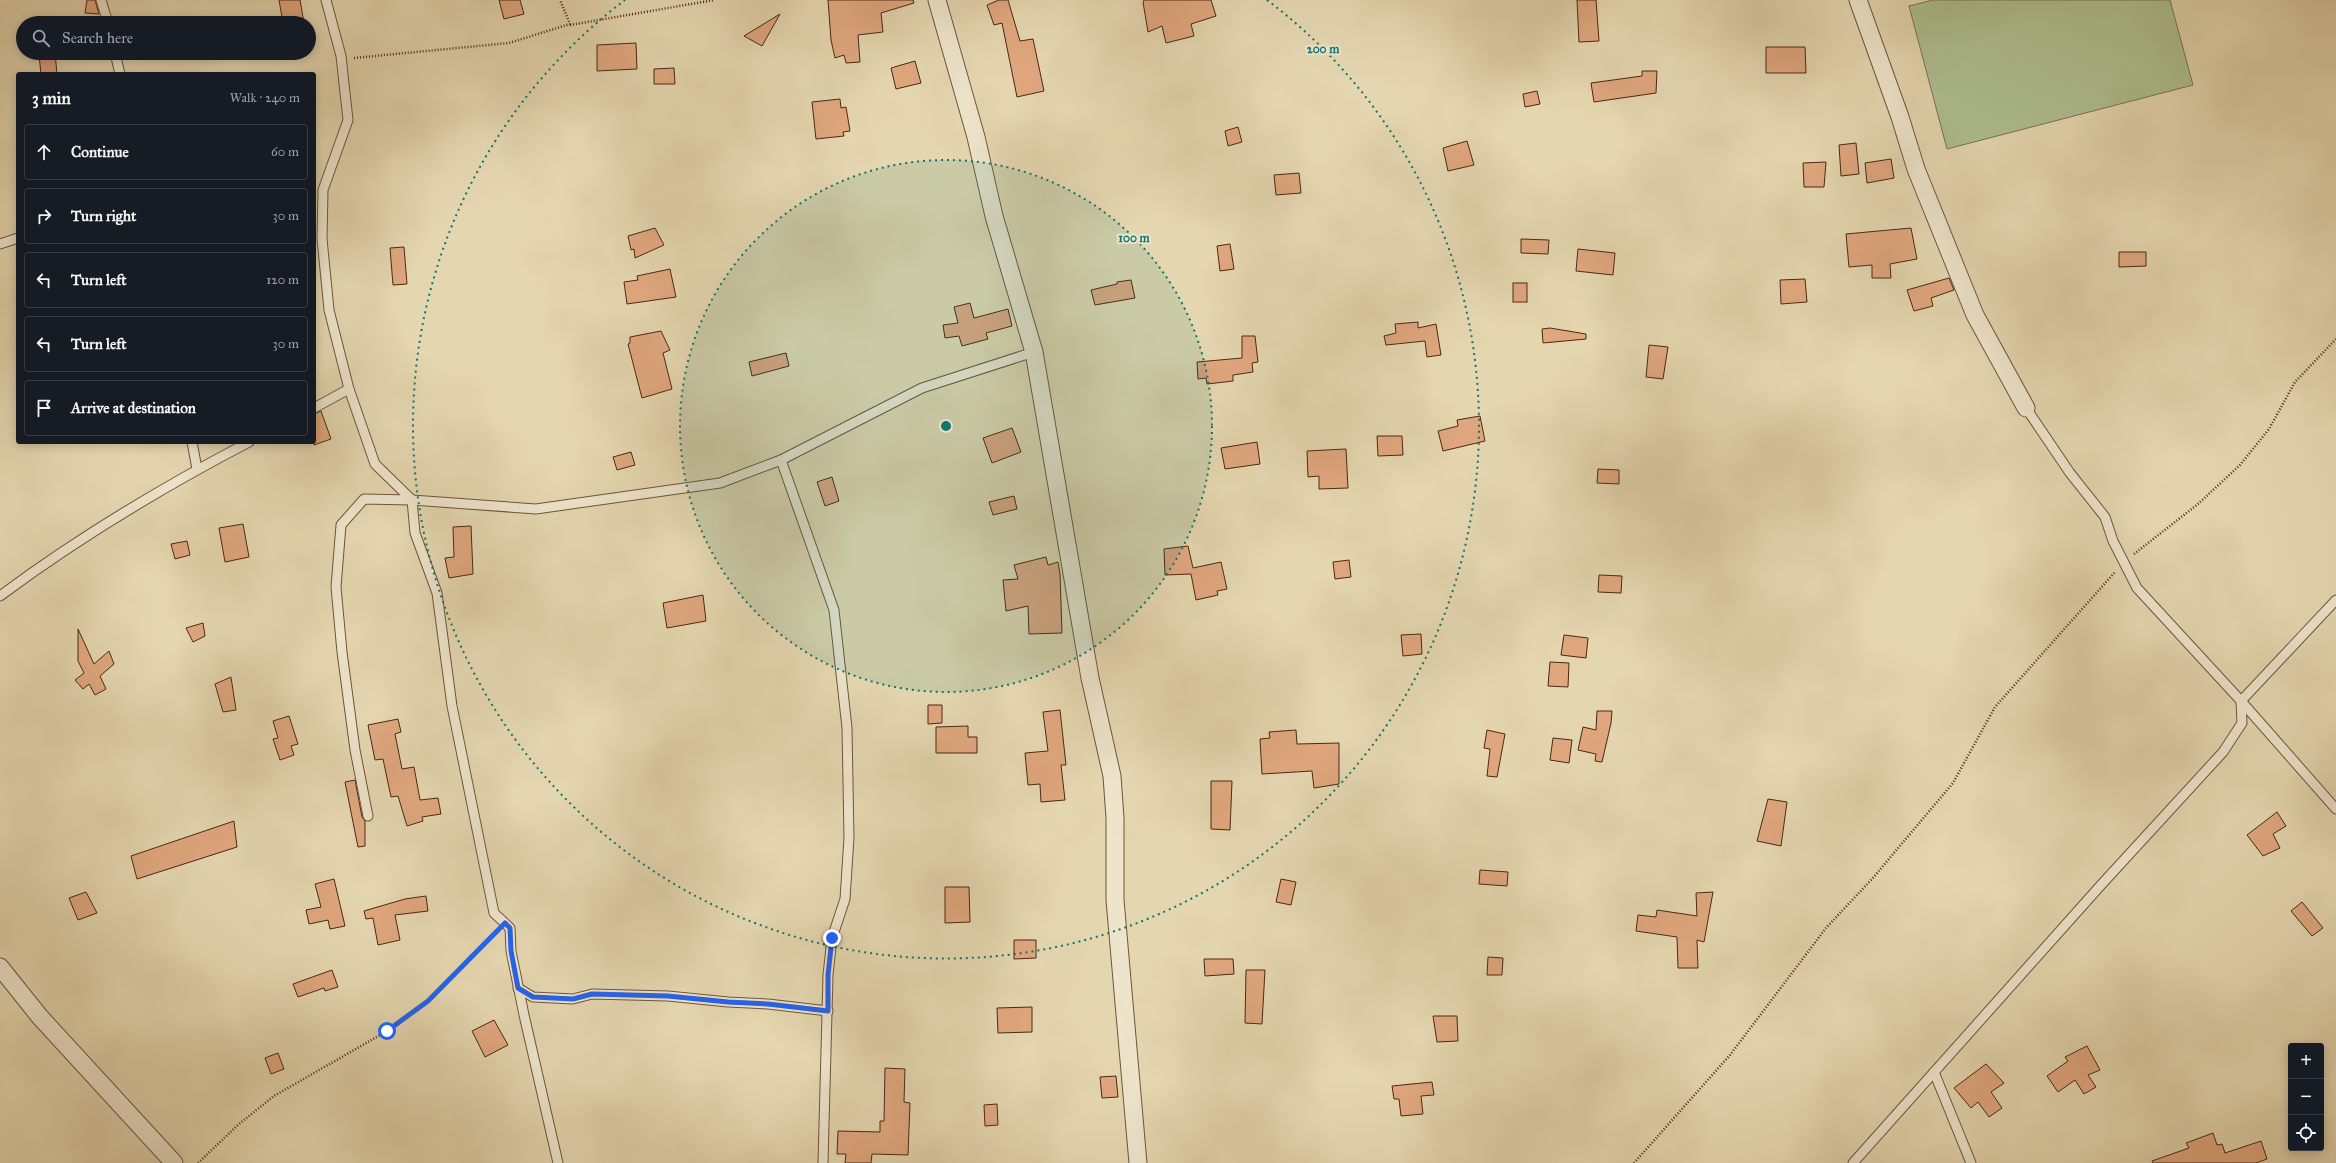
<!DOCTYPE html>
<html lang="en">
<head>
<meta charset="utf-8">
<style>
  body { margin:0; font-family:"IM FELL Great Primer",serif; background:#242831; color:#f1f3f6 }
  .controls { position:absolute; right:12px; bottom:12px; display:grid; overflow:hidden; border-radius:4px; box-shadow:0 2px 10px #0003 }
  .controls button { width:36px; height:36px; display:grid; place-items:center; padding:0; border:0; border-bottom:1px solid #363941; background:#171b24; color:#f1f3f6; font:20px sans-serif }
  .stop { position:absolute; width:12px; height:12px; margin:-9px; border:3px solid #2563eb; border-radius:50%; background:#fff }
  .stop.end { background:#2563eb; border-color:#fff; box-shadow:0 1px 4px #0008 }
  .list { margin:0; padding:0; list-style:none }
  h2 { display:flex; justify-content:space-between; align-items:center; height:52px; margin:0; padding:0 16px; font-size:17px }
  h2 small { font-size:13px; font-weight:400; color:#9ea1a6 }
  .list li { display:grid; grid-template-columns:26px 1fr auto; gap:12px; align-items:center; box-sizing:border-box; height:56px; margin:0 8px 8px; padding:0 8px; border:1px solid #363941; border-radius:4px }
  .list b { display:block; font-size:15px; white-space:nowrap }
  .list em { font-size:13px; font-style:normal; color:#9ea1a6 }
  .icon { flex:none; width:22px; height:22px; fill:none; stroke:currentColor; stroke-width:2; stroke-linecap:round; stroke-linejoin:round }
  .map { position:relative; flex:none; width:2336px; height:1163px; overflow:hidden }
  .search { position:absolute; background:#171b24; box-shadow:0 2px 10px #0003; left:16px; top:16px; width:300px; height:44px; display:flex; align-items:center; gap:10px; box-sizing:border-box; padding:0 14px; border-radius:22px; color:#9ea1a6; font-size:15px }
  .panel { position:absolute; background:#171b24; box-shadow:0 2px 10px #0003; left:16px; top:72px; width:300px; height:372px; border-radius:4px }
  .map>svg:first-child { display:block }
  .green { fill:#aebf90; stroke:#7c7452 }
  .building { fill:#e0a77e; stroke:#4a2814 }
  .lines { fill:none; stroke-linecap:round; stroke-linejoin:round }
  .service-casing { stroke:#70543b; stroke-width:11 }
  .minor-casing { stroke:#70543b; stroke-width:19 }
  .path { stroke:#4a2814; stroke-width:2.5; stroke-dasharray:1 2; stroke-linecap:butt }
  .service { stroke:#ede4cb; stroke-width:9 }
  .minor { stroke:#ede4cb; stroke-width:17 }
  .route { stroke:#2563eb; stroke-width:5 }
  .ring { fill:none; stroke:#0f766e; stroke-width:2; stroke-dasharray:2 4 }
  .centre { fill:#0f766e; stroke:#ede4cb; stroke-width:2 }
  .ring-label { font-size:12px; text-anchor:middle; font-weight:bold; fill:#0f766e; stroke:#ede4cb; stroke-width:4; stroke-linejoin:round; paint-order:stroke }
</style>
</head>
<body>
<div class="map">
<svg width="2336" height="1163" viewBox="0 0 2336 1163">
  <rect width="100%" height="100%" fill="#e4d6af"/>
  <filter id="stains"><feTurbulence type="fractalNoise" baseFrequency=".005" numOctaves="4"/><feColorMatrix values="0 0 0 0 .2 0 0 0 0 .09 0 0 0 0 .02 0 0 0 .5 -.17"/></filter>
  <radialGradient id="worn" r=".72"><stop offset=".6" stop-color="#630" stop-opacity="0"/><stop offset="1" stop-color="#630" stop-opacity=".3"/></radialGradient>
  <!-- green -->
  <polygon class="green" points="1933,0 2170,0 2193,85 1947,149 1909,6"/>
  <!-- building -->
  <g class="building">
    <polygon points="87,0 95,0 99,14 85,13"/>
    <polygon points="279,0 300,0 304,23 283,23"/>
    <polygon points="499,0 520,0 524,14 504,19"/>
    <polygon points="828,0 913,0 914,3 881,13 883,32 858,35 860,62 846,63 844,55 835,58 831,40"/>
    <polygon points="999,0 1008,0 1020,41 1033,39 1044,91 1017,97 1002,23 994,25 987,5"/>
    <polygon points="1144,0 1211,0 1216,16 1191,24 1194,36 1166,43 1162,26 1148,32 1143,2"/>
    <polygon points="1577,0 1596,0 1599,41 1579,42"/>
    <polygon points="780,14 762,46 744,36"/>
    <polygon points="636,43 637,69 597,71 597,45"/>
    <polygon points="1766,47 1805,47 1806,73 1766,73"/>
    <polygon points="55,53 57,74 41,74 39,55"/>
    <polygon points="915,61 921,83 896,89 891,68"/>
    <polygon points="674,68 675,84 654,84 654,69"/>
    <polygon points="1642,71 1657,71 1656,93 1594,102 1591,83 1642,76"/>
    <polygon points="1537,91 1540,104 1525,107 1523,94"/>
    <polygon points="840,99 841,108 846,107 850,131 843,132 844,136 816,139 812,102"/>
    <polygon points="1238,127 1242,142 1228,146 1225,131"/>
    <polygon points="1467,141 1474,165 1448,171 1443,148"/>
    <polygon points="1856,143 1859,174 1841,176 1839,145"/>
    <polygon points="1891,159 1894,178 1867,183 1865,163"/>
    <polygon points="1826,162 1824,187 1804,187 1803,163"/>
    <polygon points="1299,173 1301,193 1276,195 1274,175"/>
    <polygon points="655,228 664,245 635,258 634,249 631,250 628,236"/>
    <polygon points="1911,228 1917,259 1890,264 1891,278 1872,278 1872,265 1849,267 1846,234"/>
    <polygon points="1521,239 1549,240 1548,254 1521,253"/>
    <polygon points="1230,244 1234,269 1220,271 1217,246"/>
    <polygon points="404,247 407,284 393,285 390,248"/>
    <polygon points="1578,249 1615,253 1613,275 1576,271"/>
    <polygon points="2119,252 2146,252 2146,266 2119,267"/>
    <polygon points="670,269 676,297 627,304 624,282 638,280 637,276"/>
    <polygon points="1949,278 1954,290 1931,298 1933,306 1914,311 1907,290"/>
    <polygon points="1805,279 1807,302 1781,304 1780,280"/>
    <polygon points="1131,280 1135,298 1095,305 1091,290 1117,284 1117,282"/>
    <rect x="1513" y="283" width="14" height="19"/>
    <polygon points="970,303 974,318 1008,309 1012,326 986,333 988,339 962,346 959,336 945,338 943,325 958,323 954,307"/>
    <polygon points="1418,322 1418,328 1436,324 1441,355 1427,357 1425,341 1386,345 1384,336 1396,333 1395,324"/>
    <polygon points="1550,328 1586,334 1586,339 1543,343 1542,329"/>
    <polygon points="661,331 670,350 663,353 672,389 642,398 628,344 630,343 630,337"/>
    <polygon points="1242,336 1255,336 1258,362 1252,363 1253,372 1233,375 1233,381 1207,384 1206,378 1198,379 1197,362 1242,358"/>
    <polygon points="1649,345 1668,347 1663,379 1646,377"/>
    <polygon points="786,353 789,366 752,376 749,362"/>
    <polygon points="321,411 331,439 314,445 314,414"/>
    <polygon points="1480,416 1485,441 1443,451 1438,431 1458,426 1457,420"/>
    <polygon points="1012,428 1021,452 992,463 983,438"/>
    <polygon points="1377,436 1402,436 1403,455 1378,456"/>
    <polygon points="1257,442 1260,464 1225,469 1221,448"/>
    <polygon points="1346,449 1348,488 1319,489 1319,476 1308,477 1307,451"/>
    <polygon points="631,452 635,465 617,470 613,457"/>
    <polygon points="1598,469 1619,470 1619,484 1597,483"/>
    <polygon points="832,477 839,501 825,506 817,482"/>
    <polygon points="1014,496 1017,509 993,515 989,502"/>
    <polygon points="243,524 249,557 225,562 219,528"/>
    <polygon points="471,526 473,574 449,578 445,558 454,557 453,527"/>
    <polygon points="187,541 190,555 175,559 171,544"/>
    <polygon points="1188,546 1193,568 1221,562 1227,589 1217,591 1218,595 1196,600 1191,574 1165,575 1164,549"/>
    <polygon points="1046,557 1048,565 1058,562 1060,574 1062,633 1029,634 1028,606 1006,611 1003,580 1018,579 1014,565"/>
    <polygon points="1349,560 1351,577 1335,579 1333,562"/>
    <polygon points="1599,575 1622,576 1621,593 1598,592"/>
    <polygon points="703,595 706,621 667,628 663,603"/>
    <polygon points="203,623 205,636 193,642 186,628"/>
    <polygon points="78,629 94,664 109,651 114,664 100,676 106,689 95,695 89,684 83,689 75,680 84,673 78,661"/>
    <polygon points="1421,634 1422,654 1403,656 1401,635"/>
    <polygon points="1564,635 1588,638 1586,658 1561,655"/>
    <polygon points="1550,662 1569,663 1568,687 1548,686"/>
    <polygon points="231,677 236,710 223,712 215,684"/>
    <polygon points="928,705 942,705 942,723 928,724"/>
    <polygon points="1060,710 1066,765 1061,765 1065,800 1041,802 1040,784 1028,785 1025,753 1048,751 1043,712"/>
    <polygon points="1597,711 1612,711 1611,723 1602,762 1595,761 1596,754 1578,750 1583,727 1596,730"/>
    <polygon points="289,716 298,744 291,746 294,755 280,760 273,739 278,738 273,721"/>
    <polygon points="398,719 401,732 395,734 402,769 414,767 420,800 438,798 441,814 422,817 423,821 407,826 398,796 391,797 383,759 375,760 368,725"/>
    <polygon points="968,726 968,737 977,737 977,753 936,753 936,727"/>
    <polygon points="1296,730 1297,744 1339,743 1339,784 1314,788 1312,771 1262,774 1260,739 1270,738 1269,732"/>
    <polygon points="1487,730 1505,734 1497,777 1487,776 1490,749 1484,748"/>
    <polygon points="1553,738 1572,740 1569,763 1550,760"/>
    <polygon points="355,780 362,817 365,821 365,846 358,847 345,782"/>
    <polygon points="1211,781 1232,781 1230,830 1211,829"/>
    <polygon points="1768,799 1787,802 1781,846 1757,841"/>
    <polygon points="2277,812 2286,826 2273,834 2280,848 2263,856 2247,835"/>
    <polygon points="234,821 237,847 137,879 131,856"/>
    <polygon points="1480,870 1508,872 1507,886 1479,884"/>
    <polygon points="334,879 345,926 330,929 328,920 309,924 306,910 321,907 315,884"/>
    <polygon points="1281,879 1296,882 1291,905 1276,902"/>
    <polygon points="945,887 969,887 970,922 945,923"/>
    <polygon points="86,892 97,913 78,920 69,898"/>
    <polygon points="1713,892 1704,942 1697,940 1698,968 1678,968 1677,937 1636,931 1638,915 1656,917 1657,910 1697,916 1696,893"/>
    <polygon points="426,896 428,911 395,915 400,940 378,945 373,918 366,919 364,911 405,899"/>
    <polygon points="2302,902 2323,928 2312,936 2291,911"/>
    <polygon points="1014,940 1036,940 1036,958 1014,959"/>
    <polygon points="1488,957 1503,958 1502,975 1487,975"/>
    <polygon points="1204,959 1233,959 1234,974 1205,976"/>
    <polygon points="332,970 338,987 325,991 324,988 298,997 293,984"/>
    <polygon points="1246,970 1265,970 1262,1024 1245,1023"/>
    <polygon points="1032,1007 1032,1032 998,1033 997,1008"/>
    <polygon points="1433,1016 1457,1016 1458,1041 1437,1042"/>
    <polygon points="494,1020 508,1045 485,1057 472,1031"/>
    <polygon points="2087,1046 2100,1070 2088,1075 2096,1087 2084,1094 2075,1080 2058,1092 2047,1076 2068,1061 2065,1057"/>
    <polygon points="278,1053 284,1069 271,1074 265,1058"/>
    <polygon points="1986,1064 2004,1083 1991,1092 2002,1108 1989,1117 1978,1102 1971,1108 1954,1088"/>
    <polygon points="885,1068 905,1069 904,1102 910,1103 908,1155 872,1154 871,1163 845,1163 846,1154 837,1154 838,1131 880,1132 880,1121 884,1121"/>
    <polygon points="1116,1076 1118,1097 1102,1098 1100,1077"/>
    <polygon points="1432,1082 1434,1095 1421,1096 1423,1114 1401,1116 1399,1099 1394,1099 1392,1086"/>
    <polygon points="997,1104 998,1125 985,1126 984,1105"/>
    <polygon points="2213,1133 2217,1145 2222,1144 2225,1153 2261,1141 2267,1159 2256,1163 2153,1163 2152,1161 2189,1148 2186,1143"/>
  </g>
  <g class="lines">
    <!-- service casing -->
    <g class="service-casing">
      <g id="service">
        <polyline points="101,0 108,23"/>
        <polyline points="326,0 341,56 348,120 323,190 322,239 329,310 349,389 375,464 412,500 364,499 341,525 336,587 342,652 355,750 368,816"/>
        <polyline points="115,53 120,74"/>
        <polyline points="0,244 18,238"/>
        <polyline points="314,408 349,389"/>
        <polyline points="2026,408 2070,473 2105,517 2113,541 2137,588 2241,701 2336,809"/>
        <polyline points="192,442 197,469"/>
        <polyline points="781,460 834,610 847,728 849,838 845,899 832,938 828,975 823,1163"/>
        <path d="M0,596C78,538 163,487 249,442"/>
        <polyline points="518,988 533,997 573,999 592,994 668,996 728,1002 768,1004 828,1011"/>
        <polyline points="1934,1072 1971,1163"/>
        <polyline points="558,1163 524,1015 511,951 510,928 494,913 452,706 437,593 415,533 412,500 536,509 720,483 781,460 922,388 1034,352"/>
        <polyline points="1853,1163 2101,885 2223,752 2242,723 2241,701 2336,600"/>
      </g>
    </g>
    <!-- minor casing -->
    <g class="minor-casing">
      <g id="minor">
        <polyline points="937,0 976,137 994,216 1034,352 1090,678 1112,776 1115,818 1115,900 1138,1163"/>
        <polyline points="1858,0 1900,117 1916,169 1975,315 2026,408"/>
        <polyline points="0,967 40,1017 174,1163"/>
      </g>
    </g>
    <!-- path -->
    <g class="path">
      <polyline points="570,25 714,0"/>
      <polyline points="354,58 509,43 570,24 560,0"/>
      <polyline points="2134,554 2198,504 2240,465 2269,429 2295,382 2336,339"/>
      <polyline points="198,1163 239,1124 274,1096 387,1031 428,1001 496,932"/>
      <polyline points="1634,1163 1730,1055 1826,928 1872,879 1953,783 1995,707 2115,572"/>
    </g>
    <!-- service -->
    <use href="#service" class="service"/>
    <!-- minor -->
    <use href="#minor" class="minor"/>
  </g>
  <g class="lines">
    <!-- route -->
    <polyline class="route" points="387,1031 428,1001 505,923 510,928 511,951 518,988 533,997 573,999 592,994 668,996 728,1002 768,1004 828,1011 828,975 832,938"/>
  </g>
  <!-- distance rings -->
  <circle cx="946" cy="426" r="266" fill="#0f766e" fill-opacity=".12"/>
  <g class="ring">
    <circle cx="946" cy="426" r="266"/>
    <path d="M1267 0A533 533 0 1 1 625 0"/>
  </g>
  <circle cx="946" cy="426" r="6" class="centre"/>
  <g class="ring-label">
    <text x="1323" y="53">200 m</text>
    <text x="1134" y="242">100 m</text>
  </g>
  <rect width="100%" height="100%" filter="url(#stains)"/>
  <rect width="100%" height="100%" fill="url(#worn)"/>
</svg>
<div class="controls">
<button>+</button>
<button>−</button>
<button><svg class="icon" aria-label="locate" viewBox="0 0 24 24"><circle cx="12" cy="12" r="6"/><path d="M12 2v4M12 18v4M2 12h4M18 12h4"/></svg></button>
</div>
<div class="stop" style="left:387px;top:1031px"></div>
<div class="stop end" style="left:832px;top:938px"></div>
<div class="search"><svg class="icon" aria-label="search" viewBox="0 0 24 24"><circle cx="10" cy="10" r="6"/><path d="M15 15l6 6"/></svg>Search here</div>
<section class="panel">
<h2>3 min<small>Walk · 240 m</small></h2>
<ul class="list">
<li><svg class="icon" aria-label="ahead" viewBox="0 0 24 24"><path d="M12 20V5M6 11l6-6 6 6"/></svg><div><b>Continue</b></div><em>60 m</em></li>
<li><svg class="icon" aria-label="right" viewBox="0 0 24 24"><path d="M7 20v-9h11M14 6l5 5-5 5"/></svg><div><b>Turn right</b></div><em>30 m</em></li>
<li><svg class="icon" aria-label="left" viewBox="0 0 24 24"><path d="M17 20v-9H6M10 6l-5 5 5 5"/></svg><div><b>Turn left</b></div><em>120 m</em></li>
<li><svg class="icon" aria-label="left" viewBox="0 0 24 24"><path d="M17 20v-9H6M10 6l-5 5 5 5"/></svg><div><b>Turn left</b></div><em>30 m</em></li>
<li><svg class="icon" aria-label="arrive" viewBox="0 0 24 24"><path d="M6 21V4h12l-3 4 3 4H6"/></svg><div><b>Arrive at destination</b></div></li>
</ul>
</section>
</div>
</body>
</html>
